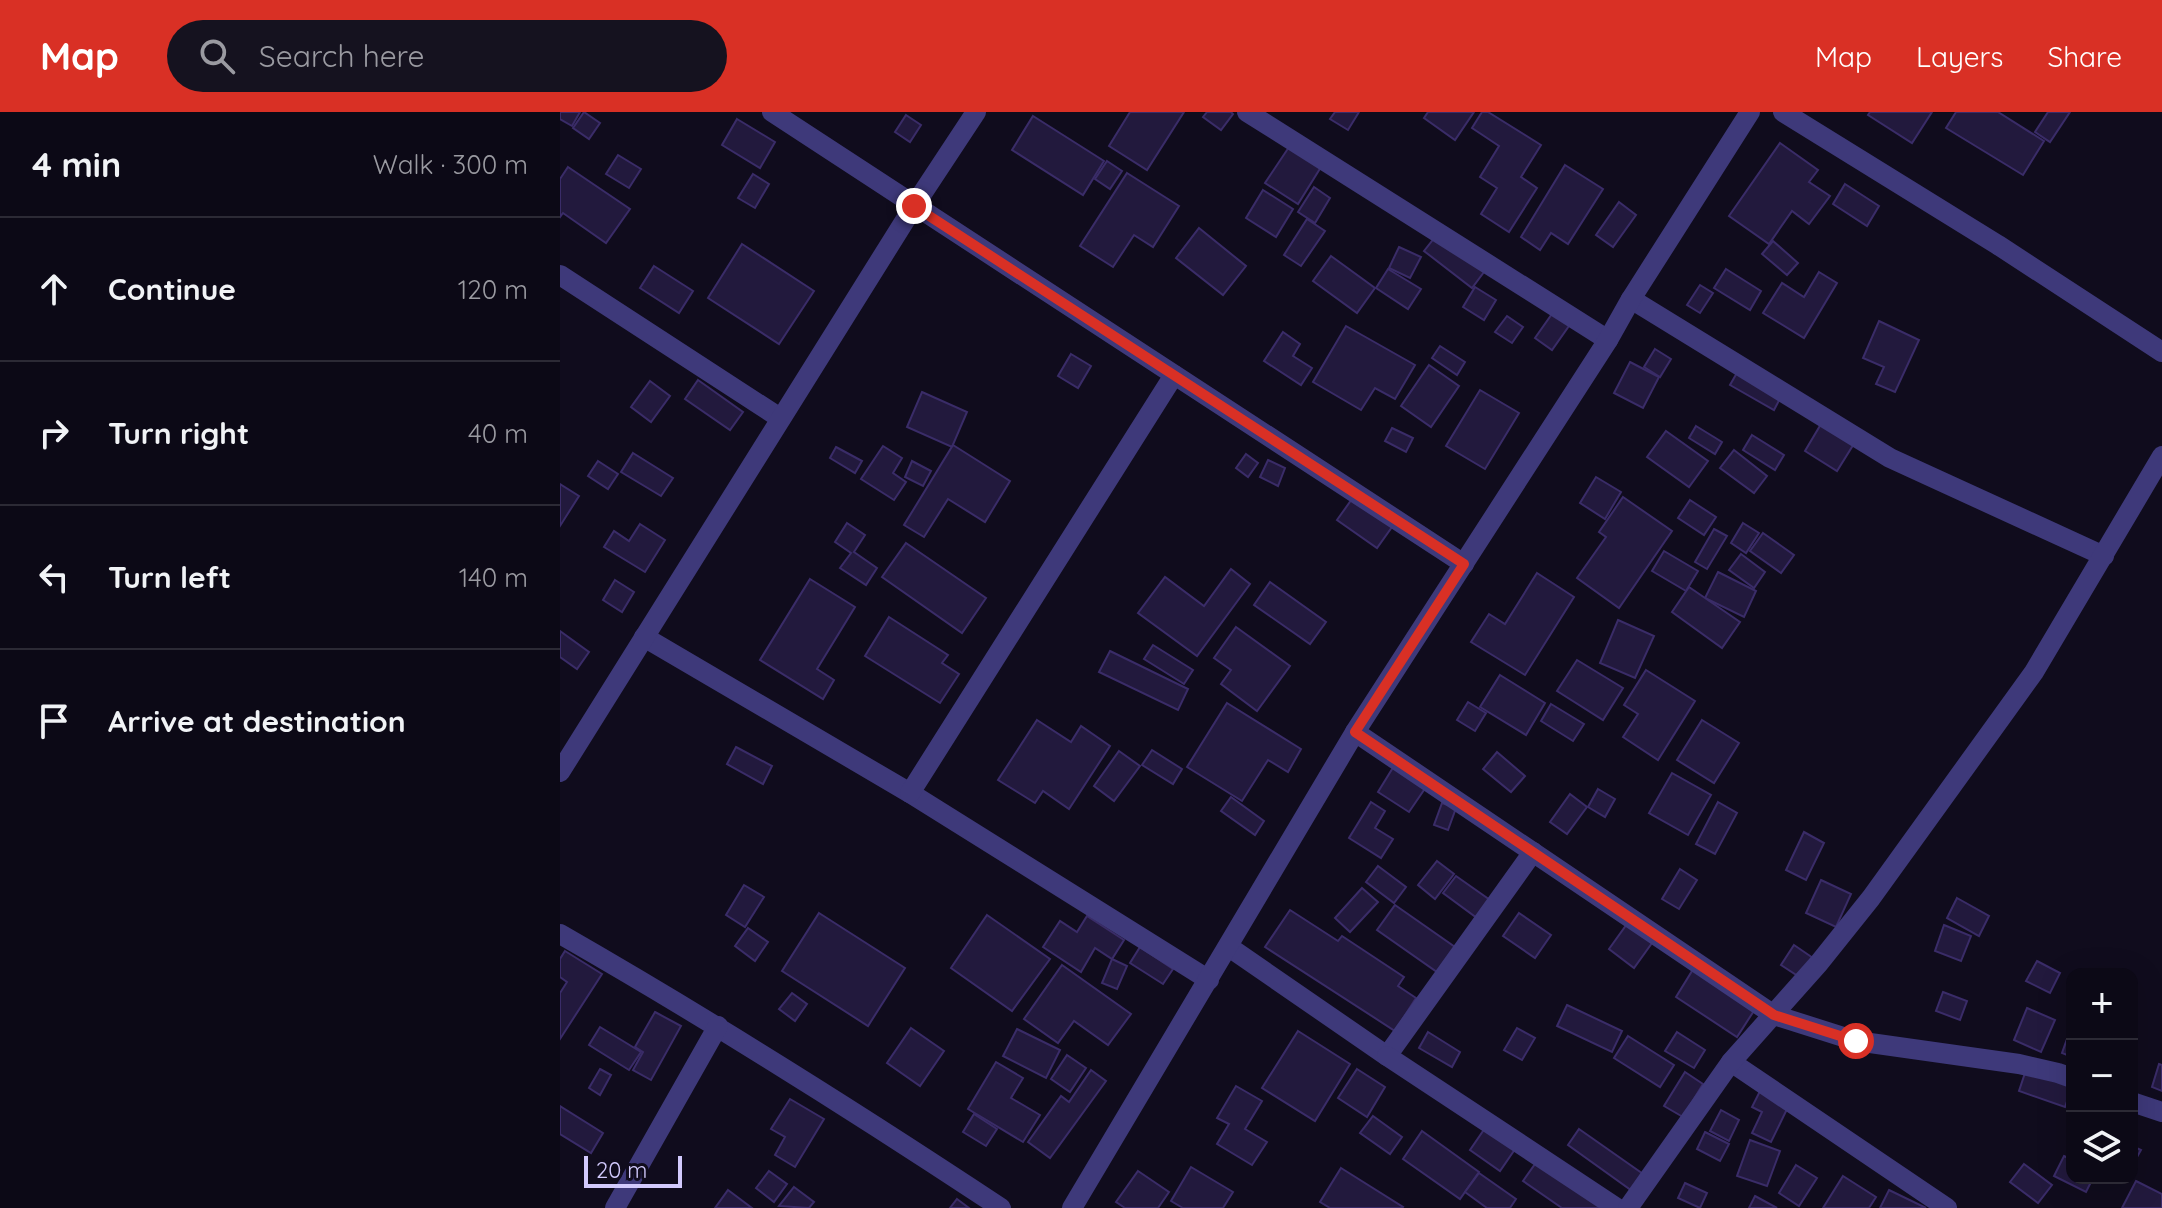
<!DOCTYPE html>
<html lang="en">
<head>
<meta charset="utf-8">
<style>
  body { margin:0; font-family:Quicksand,sans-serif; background:#15121f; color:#f1f3f6 }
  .controls { position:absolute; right:24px; bottom:24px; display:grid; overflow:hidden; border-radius:16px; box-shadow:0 8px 32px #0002 }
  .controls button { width:72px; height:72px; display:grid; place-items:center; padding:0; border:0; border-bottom:2px solid #2c2a35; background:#0c0916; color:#f1f3f6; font:40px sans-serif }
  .scale { position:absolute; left:24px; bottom:20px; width:98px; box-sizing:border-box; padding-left:8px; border:4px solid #d2cafd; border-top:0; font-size:22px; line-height:28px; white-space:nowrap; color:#d2cafd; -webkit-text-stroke:6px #100c1d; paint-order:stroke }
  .stop { position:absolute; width:24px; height:24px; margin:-18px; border:6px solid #d93025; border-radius:50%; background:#fff }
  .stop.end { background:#d93025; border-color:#fff; box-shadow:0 2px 8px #0008 }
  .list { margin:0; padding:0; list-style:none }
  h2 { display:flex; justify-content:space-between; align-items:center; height:104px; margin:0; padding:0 32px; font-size:34px }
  h2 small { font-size:26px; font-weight:400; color:#9a9aa1 }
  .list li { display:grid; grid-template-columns:52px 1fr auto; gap:24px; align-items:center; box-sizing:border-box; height:144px; padding:0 32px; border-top:2px solid #2c2a35 }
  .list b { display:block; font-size:30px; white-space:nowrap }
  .list em { font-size:26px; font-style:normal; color:#9a9aa1 }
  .icon { flex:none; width:44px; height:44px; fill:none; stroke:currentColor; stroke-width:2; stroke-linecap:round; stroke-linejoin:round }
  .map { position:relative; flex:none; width:1602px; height:1096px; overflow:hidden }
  header { display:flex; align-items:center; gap:48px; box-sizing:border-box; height:112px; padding:0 40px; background:#d93025; color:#fff }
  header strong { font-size:38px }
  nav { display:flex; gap:44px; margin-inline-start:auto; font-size:28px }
  .search { width:560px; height:72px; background:#15121f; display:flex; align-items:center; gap:20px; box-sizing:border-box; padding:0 28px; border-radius:44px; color:#9a9aa1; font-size:30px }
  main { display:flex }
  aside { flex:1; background:#0c0916 }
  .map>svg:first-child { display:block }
  .building { fill:#22193d; stroke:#3a2c68; stroke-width:2 }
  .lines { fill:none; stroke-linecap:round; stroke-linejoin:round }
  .minor { stroke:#3e397a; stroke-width:20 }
  .route { stroke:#d93025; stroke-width:10 }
</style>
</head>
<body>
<header>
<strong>Map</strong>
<div class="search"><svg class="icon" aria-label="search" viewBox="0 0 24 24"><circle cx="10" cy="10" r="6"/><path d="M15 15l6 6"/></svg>Search here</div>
<nav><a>Map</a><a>Layers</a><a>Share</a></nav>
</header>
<main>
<aside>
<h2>4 min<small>Walk · 300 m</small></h2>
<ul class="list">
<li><svg class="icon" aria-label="ahead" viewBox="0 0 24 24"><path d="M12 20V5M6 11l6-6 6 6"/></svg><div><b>Continue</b></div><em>120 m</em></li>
<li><svg class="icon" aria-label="right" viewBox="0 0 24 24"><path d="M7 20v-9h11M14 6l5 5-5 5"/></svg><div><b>Turn right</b></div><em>40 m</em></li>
<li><svg class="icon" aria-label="left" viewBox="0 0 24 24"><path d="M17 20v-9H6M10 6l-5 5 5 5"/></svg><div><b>Turn left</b></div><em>140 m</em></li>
<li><svg class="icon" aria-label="arrive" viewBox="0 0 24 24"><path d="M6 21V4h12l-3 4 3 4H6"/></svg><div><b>Arrive at destination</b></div></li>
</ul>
</aside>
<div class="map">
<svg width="1602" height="1096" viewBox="0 0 1602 1096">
  <rect width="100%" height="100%" fill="#100c1d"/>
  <!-- building -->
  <g class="building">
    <polygon points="0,0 20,0 12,14 0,7"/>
    <polygon points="24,0 40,11 29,27 13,16"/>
    <polygon points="570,0 624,0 587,58 549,34"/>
    <polygon points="647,0 671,0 673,2 661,18 643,5"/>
    <polygon points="775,0 799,0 788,18 770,7"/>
    <polygon points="868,0 914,0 895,28 864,6"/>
    <polygon points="922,0 928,0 981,33 961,65 977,76 949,120 921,102 937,76 920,65 939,34 912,16"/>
    <polygon points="1310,0 1372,0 1352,31 1308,3"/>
    <polygon points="1396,0 1438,0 1484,29 1463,63 1386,16"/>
    <polygon points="1488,0 1510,0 1490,30 1475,20"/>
    <polygon points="346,3 361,13 350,30 335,20"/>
    <polygon points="473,4 544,49 523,83 452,38"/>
    <polygon points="177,7 215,30 200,56 162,33"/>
    <polygon points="1220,31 1258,58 1249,70 1270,84 1249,112 1232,99 1209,132 1169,104"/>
    <polygon points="729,35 761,55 738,92 705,71"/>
    <polygon points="58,43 81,57 69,76 46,62"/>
    <polygon points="547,49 562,59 550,77 535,67"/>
    <polygon points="1005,53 1043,77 1008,132 991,121 980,138 961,125"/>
    <polygon points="8,55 70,97 46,131 3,101 0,105 0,67"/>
    <polygon points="567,61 619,94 593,135 574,123 553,155 520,134"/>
    <polygon points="193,62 209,72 195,96 178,86"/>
    <polygon points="1285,72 1319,94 1307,114 1273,92"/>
    <polygon points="754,75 770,86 755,111 738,100"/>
    <polygon points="703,78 733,97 716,125 686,106"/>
    <polygon points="1059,90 1076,103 1053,135 1036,123"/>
    <polygon points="747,107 765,119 741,154 724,143"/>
    <polygon points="639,116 686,154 663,183 616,146"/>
    <polygon points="876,124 924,160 912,176 864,139"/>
    <polygon points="1213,129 1238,151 1227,163 1202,142"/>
    <polygon points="182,132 254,179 219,232 148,186"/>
    <polygon points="839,135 861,145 850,166 829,156"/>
    <polygon points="771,144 815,176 797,201 753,169"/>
    <polygon points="94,154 133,179 119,201 80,176"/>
    <polygon points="828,157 861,177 848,197 816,176"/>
    <polygon points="1166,157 1201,179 1190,198 1154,176"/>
    <polygon points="1259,160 1277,171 1244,226 1203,201 1222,171 1244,185"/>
    <polygon points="1140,173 1153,181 1140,201 1127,193"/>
    <polygon points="915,175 936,188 924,208 903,195"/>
    <polygon points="999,192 1016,204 992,238 975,226"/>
    <polygon points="947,204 963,215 952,231 935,220"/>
    <polygon points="1319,209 1359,228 1335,280 1316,272 1324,255 1303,246"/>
    <polygon points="786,214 855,253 835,287 815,276 801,298 753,270"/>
    <polygon points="723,220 740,232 733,244 752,256 741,273 704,249"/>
    <polygon points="880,234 905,250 897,263 872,246"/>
    <polygon points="1095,237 1111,247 1100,265 1084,255"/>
    <polygon points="511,242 531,254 518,276 498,264"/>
    <polygon points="1070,250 1099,265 1083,296 1054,281"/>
    <polygon points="1182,252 1225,277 1214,298 1170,273"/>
    <polygon points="869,253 899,274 871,315 841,294"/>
    <polygon points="138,268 183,300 170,318 125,287"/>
    <polygon points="90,269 110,284 91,310 71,295"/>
    <polygon points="920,278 959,301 925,357 886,334"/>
    <polygon points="362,280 407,300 392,335 347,315"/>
    <polygon points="1267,302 1300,322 1277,359 1245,339"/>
    <polygon points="1136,314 1162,330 1155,342 1129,326"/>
    <polygon points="832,316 853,326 846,340 825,329"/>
    <polygon points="1106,319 1148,349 1129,375 1087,345"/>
    <polygon points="1192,323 1224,343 1215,358 1183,338"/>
    <polygon points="393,333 450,369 425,410 388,387 364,425 344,413"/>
    <polygon points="323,334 342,346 333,361 346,370 334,388 301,367"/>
    <polygon points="276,335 302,349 295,361 270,346"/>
    <polygon points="1174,338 1207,364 1194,381 1160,356"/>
    <polygon points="73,341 113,366 101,384 61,360"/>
    <polygon points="686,342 698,351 688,365 676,356"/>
    <polygon points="708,348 725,356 718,374 700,365"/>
    <polygon points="38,349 58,362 48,377 28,364"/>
    <polygon points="352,349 371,359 363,374 345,365"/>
    <polygon points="1036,365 1061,380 1045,407 1020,391"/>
    <polygon points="0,372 19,384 0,414"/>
    <polygon points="1063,385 1112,419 1059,496 1017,466 1046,425 1039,420"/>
    <polygon points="792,387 832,415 817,436 777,408"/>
    <polygon points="1130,388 1156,405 1144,423 1118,406"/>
    <polygon points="287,411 305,423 294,440 317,456 306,473 280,456 291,441 275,430"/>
    <polygon points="1183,411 1199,421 1186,441 1171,431"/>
    <polygon points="80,412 105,428 85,460 44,435 54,419 69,429"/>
    <polygon points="1154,417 1167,424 1147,457 1135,450"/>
    <polygon points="1203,421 1234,443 1221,461 1190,439"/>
    <polygon points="346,431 426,486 402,521 322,465"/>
    <polygon points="1104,439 1138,459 1126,479 1092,459"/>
    <polygon points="1181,442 1205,460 1194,476 1169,458"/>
    <polygon points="671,457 690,472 637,544 578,501 605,465 644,494"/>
    <polygon points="1158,460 1196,479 1184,505 1145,486"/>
    <polygon points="977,461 1014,485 965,563 911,530 929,502 945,512"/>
    <polygon points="250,467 295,495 257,557 274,568 263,587 200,548"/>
    <polygon points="55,468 74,480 62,500 43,488"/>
    <polygon points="710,470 766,510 750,532 694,493"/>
    <polygon points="1129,475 1180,510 1162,536 1112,500"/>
    <polygon points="329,505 388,543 382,551 399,562 380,591 305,544"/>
    <polygon points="1058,508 1094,524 1075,566 1040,551"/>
    <polygon points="676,515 730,554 697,599 661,572 671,558 654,546"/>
    <polygon points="0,519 29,540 17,557 0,545"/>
    <polygon points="593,533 633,558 624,572 584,547"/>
    <polygon points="550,539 628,577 618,598 539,560"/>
    <polygon points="1017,548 1063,576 1043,608 997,579"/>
    <polygon points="1086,558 1135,589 1098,648 1063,625 1078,602 1064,593"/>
    <polygon points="940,563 985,591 966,623 920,595"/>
    <polygon points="908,590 926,601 915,619 897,608"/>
    <polygon points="667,591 741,637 728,660 708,648 682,689 627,655"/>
    <polygon points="991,592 1024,612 1013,629 981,609"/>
    <polygon points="477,608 511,630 521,614 550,634 509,697 483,679 475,691 438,668"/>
    <polygon points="1142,608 1179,631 1154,671 1117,648"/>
    <polygon points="176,635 212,654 203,672 167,652"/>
    <polygon points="592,638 622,657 613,672 582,653"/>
    <polygon points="559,639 580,654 554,689 534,674"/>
    <polygon points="937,640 965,664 951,680 923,657"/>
    <polygon points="834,654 866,675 849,700 818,680"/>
    <polygon points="1112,661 1151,683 1128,723 1089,701"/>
    <polygon points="1038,677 1055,687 1045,705 1028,695"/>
    <polygon points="1010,682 1027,695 1007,722 990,710"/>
    <polygon points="671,685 704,709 695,723 661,699"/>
    <polygon points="811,690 825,699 815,716 833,727 821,746 789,726"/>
    <polygon points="1158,690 1177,701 1155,742 1136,732"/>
    <polygon points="882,691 896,696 888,718 874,713"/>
    <polygon points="1244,720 1264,731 1246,768 1226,758"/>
    <polygon points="877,749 894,762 875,787 858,773"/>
    <polygon points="818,754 846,775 834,791 806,770"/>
    <polygon points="1120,757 1137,768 1119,797 1102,787"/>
    <polygon points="896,764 930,788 917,806 883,781"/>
    <polygon points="1261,768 1291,782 1276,815 1246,801"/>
    <polygon points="184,773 204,785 185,815 166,803"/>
    <polygon points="802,776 818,790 790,820 775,806"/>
    <polygon points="1397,786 1429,804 1419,824 1387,806"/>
    <polygon points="835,793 895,835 877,860 817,818"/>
    <polygon points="730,798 778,829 782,824 844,865 838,874 856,886 835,919 705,835"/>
    <polygon points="259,801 345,856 308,914 222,859"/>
    <polygon points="959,801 991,823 975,846 943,824"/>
    <polygon points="427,803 490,847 452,899 391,856"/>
    <polygon points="527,804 564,828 552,847 535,836 521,860 483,835 500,809 517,820"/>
    <polygon points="1067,812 1092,831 1074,856 1049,837"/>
    <polygon points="1384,813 1411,824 1401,849 1375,839"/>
    <polygon points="188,816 208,830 195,849 175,834"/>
    <polygon points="1234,833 1253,846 1241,866 1221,853"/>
    <polygon points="580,835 613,857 603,872 570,851"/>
    <polygon points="5,839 42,862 0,927 0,881 7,870 0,865 0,847"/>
    <polygon points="552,847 567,854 557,877 542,871"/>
    <polygon points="1477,849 1500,861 1490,881 1466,869"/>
    <polygon points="1137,851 1199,891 1177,925 1116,885"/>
    <polygon points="502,853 571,902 548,933 514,909 498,931 464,907"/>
    <polygon points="1383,880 1407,889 1400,908 1376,899"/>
    <polygon points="232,881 247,892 235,909 219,897"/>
    <polygon points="1007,893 1062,919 1052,940 997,914"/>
    <polygon points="1467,896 1495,908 1481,940 1454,928"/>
    <polygon points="95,900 121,914 91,968 73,958 83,940 75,935"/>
    <polygon points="1512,913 1512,945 1502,941"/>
    <polygon points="40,915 81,940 69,958 29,933"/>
    <polygon points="351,916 384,939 360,974 327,951"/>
    <polygon points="957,916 975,926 962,948 944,938"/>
    <polygon points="457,917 500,938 486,966 443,944"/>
    <polygon points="738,919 790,952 755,1009 702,976"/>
    <polygon points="868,920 900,940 892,955 859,936"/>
    <polygon points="1117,920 1145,938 1134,956 1105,939"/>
    <polygon points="1068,924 1114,953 1100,975 1054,946"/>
    <polygon points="507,943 526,956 510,980 491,967"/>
    <polygon points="436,950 463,966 451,986 480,1003 463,1030 408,997"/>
    <polygon points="1468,952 1512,975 1505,995 1459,979"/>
    <polygon points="1599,952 1602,953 1602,979 1592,975"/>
    <polygon points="40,957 51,963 40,983 29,976"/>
    <polygon points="797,957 825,975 807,1005 778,986"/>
    <polygon points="531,958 546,969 490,1046 468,1030 501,984 509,990"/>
    <polygon points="1125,960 1143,972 1123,1005 1104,994"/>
    <polygon points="676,974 702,989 685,1017 707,1030 692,1053 657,1032 669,1012 657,1006"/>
    <polygon points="1200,979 1229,993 1211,1030 1192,1021 1202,1000 1192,995"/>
    <polygon points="230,987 264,1007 235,1055 215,1043 225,1025 211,1017"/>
    <polygon points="0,994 43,1021 31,1041 0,1022"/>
    <polygon points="1161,998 1179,1008 1169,1029 1150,1019"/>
    <polygon points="414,1002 437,1017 426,1034 403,1020"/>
    <polygon points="813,1004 842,1025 830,1042 800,1021"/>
    <polygon points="932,1006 962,1027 940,1059 910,1038"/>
    <polygon points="1019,1017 1086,1064 1075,1081 1008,1033"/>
    <polygon points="862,1019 919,1060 900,1087 843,1047"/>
    <polygon points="1145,1020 1169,1032 1160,1049 1137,1037"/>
    <polygon points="1190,1028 1220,1039 1207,1074 1177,1064"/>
    <polygon points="1572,1034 1581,1038 1572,1054"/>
    <polygon points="985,1038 1061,1096 1002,1096 963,1069"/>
    <polygon points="1504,1044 1512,1048 1512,1066 1533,1066 1526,1080 1494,1064"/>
    <polygon points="1464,1052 1492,1073 1478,1091 1450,1070"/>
    <polygon points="1236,1053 1257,1066 1239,1094 1219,1081"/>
    <polygon points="631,1055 673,1080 663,1096 623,1096 611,1089"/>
    <polygon points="781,1056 843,1095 842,1096 770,1096 760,1090"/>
    <polygon points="209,1059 227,1072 214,1090 196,1076"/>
    <polygon points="578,1059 609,1080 598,1096 565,1096 556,1090"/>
    <polygon points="919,1061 956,1087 950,1096 927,1096 905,1080"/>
    <polygon points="1283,1064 1316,1085 1309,1096 1263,1096"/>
    <polygon points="1576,1069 1602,1082 1602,1096 1562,1096"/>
    <polygon points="1125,1071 1147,1081 1140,1096 1118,1086"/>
    <polygon points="234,1075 254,1090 249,1096 219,1094"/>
    <polygon points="168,1078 192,1096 155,1096"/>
    <polygon points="1329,1078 1366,1096 1320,1096"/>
    <polygon points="1195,1084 1217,1096 1189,1096"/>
    <polygon points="397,1087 409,1096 390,1096"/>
  </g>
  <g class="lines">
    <!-- minor -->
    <g class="minor">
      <polyline points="212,0 904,452"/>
      <polyline points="687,0 1048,228"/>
      <polyline points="1223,0 1438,133 1602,240"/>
      <polyline points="0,163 220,306"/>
      <polyline points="1071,187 1330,346 1544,444"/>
      <polyline points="84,525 350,681 649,868"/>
      <polyline points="795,620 1214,903 1296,929 1459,952 1498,961 1512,966"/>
      <polyline points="0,660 354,94 416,0"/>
      <polyline points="350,681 614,263"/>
      <path d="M0,822C150,908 296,1000 441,1096"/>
      <polyline points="669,835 827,944 973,740"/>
      <polyline points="827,944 1057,1096"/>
      <polyline points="1171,950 1387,1096"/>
      <polyline points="1572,990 1602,1000"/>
      <polyline points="55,1096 158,914"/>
      <polyline points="512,1096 795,620 1048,228 1071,187 1190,0"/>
      <polyline points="1068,1096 1171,950 1259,851 1311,786 1474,560 1602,344"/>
    </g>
  </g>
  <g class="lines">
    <!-- route -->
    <polyline class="route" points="354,94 904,452 795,620 1214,903 1296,929"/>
  </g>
</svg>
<div class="controls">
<button>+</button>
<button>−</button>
<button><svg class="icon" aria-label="layers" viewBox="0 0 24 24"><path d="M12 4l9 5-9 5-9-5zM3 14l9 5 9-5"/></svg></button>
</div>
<div class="scale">20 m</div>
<div class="stop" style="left:1296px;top:929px"></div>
<div class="stop end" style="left:354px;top:94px"></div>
</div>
</main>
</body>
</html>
